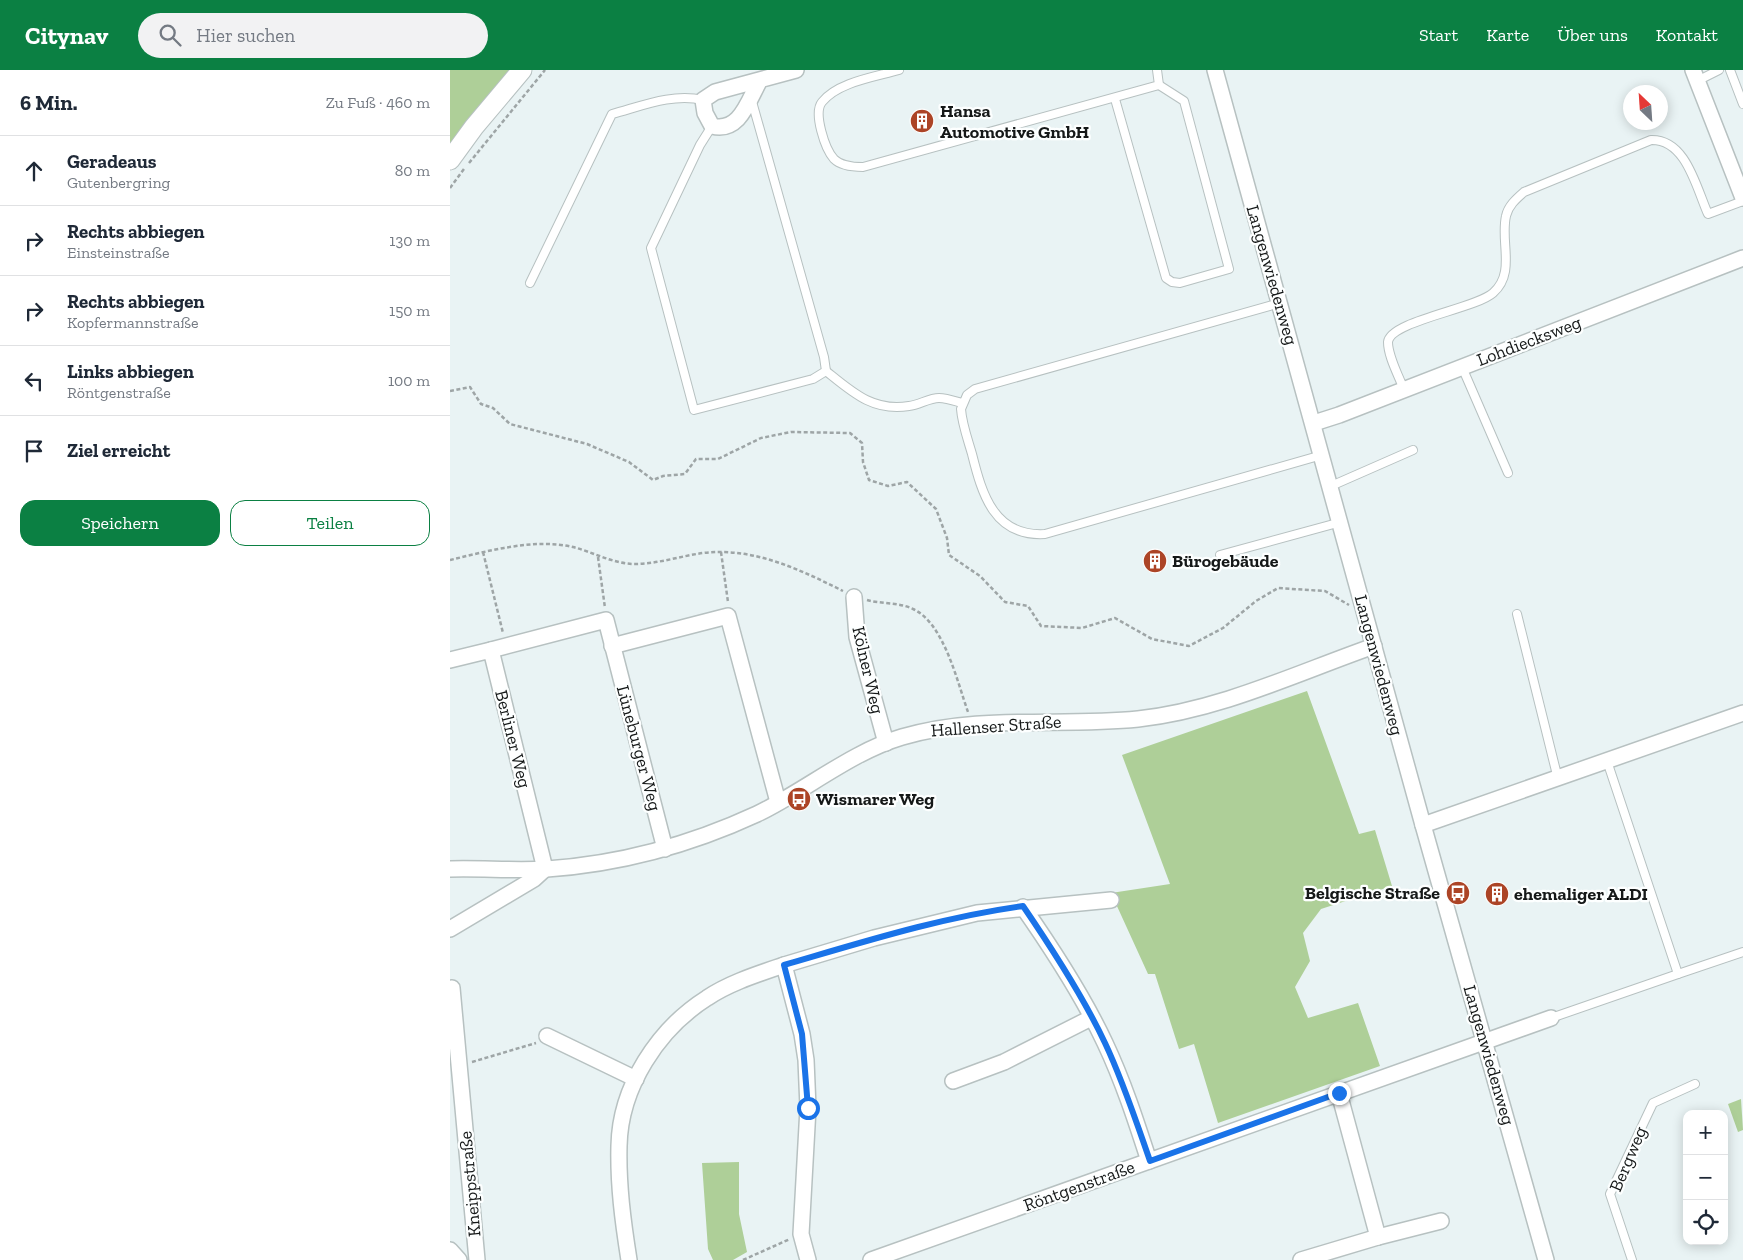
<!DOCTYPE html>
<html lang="de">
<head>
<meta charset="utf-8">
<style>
  body { margin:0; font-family:"Zilla Slab",serif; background:#f2f2f3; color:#1f2937 }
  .controls { position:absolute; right:15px; bottom:15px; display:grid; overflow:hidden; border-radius:10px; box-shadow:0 2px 12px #0003 }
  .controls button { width:45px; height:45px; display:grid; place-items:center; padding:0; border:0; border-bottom:1px solid #e0e1e3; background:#fff; color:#1f2937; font:25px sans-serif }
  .compass { position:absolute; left:1173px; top:15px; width:45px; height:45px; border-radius:50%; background:#fff; box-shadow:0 2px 12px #0003; rotate:335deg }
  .stop { position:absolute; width:15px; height:15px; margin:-11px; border:4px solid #1a73e8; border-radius:50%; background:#fff }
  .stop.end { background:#1a73e8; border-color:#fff; box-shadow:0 1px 5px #0008 }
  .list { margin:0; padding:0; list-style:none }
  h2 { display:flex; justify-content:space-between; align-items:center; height:65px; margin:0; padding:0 20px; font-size:21px }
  h2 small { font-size:16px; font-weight:400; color:#747a83 }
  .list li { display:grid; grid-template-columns:32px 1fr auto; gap:15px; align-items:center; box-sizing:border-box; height:70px; padding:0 20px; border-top:1px solid #e0e1e3 }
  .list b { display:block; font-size:19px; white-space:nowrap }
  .list p { margin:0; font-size:16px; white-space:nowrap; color:#747a83 }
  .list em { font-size:16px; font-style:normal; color:#747a83 }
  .actions { display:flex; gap:10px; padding:15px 20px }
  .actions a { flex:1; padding:11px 0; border:1px solid #0b8043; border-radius:15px; text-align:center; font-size:18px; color:#0b8043 }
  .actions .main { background:#0b8043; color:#fff }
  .icon { flex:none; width:28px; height:28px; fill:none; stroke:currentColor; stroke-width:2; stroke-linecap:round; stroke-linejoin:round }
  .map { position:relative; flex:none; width:1293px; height:1190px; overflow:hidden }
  header { display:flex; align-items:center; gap:30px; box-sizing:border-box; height:70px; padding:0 25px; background:#0b8043; color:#fff }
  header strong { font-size:24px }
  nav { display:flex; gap:28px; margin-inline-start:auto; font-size:18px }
  .search { width:350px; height:45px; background:#f2f2f3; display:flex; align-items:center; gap:12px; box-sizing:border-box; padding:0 18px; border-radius:28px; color:#747a83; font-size:19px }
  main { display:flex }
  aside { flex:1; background:#fff }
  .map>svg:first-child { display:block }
  .green { fill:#aecf98 }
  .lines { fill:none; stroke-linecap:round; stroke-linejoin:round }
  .service-casing { stroke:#b7c1c1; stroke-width:10 }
  .minor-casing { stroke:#b7c1c1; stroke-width:18 }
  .tertiary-casing { stroke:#b7c1c1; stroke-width:21 }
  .path { stroke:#9ea5a6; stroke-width:2.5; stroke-dasharray:4 2.5; stroke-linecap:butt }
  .service { stroke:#fff; stroke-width:8 }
  .minor { stroke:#fff; stroke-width:15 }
  .tertiary { stroke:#fff; stroke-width:19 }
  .route { stroke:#1a73e8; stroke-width:6 }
  .labels { text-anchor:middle; stroke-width:4.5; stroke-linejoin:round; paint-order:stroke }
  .poi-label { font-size:18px; font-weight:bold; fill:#151818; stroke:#fdffff; text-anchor:start }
  .street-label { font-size:18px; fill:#151818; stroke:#fdffff }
</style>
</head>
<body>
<header>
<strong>Citynav</strong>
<div class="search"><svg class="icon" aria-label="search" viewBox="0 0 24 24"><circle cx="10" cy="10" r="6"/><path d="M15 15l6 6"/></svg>Hier suchen</div>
<nav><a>Start</a><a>Karte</a><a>Über uns</a><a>Kontakt</a></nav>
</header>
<main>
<aside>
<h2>6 Min.<small>Zu Fuß · 460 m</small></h2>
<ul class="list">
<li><svg class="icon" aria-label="ahead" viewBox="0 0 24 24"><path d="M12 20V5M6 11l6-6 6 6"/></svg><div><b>Geradeaus</b><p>Gutenbergring</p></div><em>80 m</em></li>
<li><svg class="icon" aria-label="right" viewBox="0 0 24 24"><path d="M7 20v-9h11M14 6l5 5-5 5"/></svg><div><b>Rechts abbiegen</b><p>Einsteinstraße</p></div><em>130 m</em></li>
<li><svg class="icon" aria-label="right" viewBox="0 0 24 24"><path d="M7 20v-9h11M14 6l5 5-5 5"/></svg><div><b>Rechts abbiegen</b><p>Kopfermannstraße</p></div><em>150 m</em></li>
<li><svg class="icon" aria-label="left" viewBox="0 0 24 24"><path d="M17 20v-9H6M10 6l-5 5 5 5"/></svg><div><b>Links abbiegen</b><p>Röntgenstraße</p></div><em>100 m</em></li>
<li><svg class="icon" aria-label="arrive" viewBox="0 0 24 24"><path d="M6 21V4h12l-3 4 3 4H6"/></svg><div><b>Ziel erreicht</b></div></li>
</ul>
<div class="actions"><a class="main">Speichern</a><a>Teilen</a></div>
</aside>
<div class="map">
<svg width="1293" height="1190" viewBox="0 0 1293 1190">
  <rect width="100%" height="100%" fill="#e9f3f4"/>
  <!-- green -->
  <g class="green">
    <polygon points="0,0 64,0 0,78"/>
    <polygon points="857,621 909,764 925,760 942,816 871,839 853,863 860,891 845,917 858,948 908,933 930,996 768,1053 744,974 729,979 705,904 698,904 661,823 720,814 672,685"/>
    <polygon points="1291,1029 1293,1060 1288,1062 1278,1034"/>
    <polygon points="289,1092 289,1144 297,1182 283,1190 263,1190 258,1179 252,1093"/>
  </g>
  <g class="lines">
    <!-- service casing -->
    <g class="service-casing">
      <g id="service">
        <path d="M449,0C425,7 388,12 372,32C363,43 375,79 384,89C391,96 403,97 413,97L709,15L707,0"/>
        <polyline points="1280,0 1293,34"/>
        <polyline points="1247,11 1269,0"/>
        <polyline points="665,29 716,208 722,212 730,213 779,199 734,31 709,15"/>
        <polyline points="262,56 250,75 201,178 244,340 363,309 376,301 374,287 301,28"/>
        <path d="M80,213L162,44C192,36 222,23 253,30"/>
        <path d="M830,233L525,319L517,325L511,339C512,354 518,370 522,384C532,424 544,467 595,464L872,385"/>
        <polyline points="1012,297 1058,403"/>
        <path d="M376,301C402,322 423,342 459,336C469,335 479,328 489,328C496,328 505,331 512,333"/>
        <path d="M954,320C949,306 938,287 938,272C940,251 1025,239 1043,223C1066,203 1050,172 1056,146C1058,136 1066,129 1074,122L1201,70C1236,69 1246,117 1258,144L1293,131"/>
        <polyline points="881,416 963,380"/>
        <polyline points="770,485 891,452"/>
        <polyline points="1067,544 1108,709"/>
        <polyline points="1157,691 1228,904 1293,882"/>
        <polyline points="1101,948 1228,904"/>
        <polyline points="1182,1190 1160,1124 1203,1033 1245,1014"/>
      </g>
    </g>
    <!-- minor casing -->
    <g class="minor-casing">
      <g id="minor">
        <polyline points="765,0 973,755 1096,1190"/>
        <polyline points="1243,0 1293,128"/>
        <path d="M310,10C298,31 290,63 262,56L255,43L253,30L265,22L346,0"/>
        <polyline points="864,353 889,345 1293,188"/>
        <polyline points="404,527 407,567 436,673"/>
        <polyline points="162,576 278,546 328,732"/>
        <polyline points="41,580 156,550 215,779"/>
        <polyline points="0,590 41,580 95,799 84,809 0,859"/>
        <polyline points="973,755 1293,643"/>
        <path d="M0,799C32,798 65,801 97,799C170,794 240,775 307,744C355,721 401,682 452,667C529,644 610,657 688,649C770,640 847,603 924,576"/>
        <path d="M573,837C603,880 633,926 655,973C673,1011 686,1051 699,1091"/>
        <polyline points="334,895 424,868 527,843 661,830"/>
        <polyline points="2,918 27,1190"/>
        <polyline points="97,966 186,1009"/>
        <polyline points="503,1011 554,992 641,948"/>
        <polyline points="889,1023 928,1167"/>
        <polyline points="0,1180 9,1190"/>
        <path d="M179,1190C173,1152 168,1115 169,1076C170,1017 208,959 257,928C279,913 308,904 334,895L352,964L356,990L358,1038L351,1164L358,1190"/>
        <polyline points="421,1190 1101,948"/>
        <polyline points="851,1190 928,1167 991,1151"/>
      </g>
    </g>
    <!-- tertiary casing -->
    <g class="tertiary-casing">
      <polyline id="tertiary" points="0,90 24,57 72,0"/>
    </g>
    <!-- path -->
    <g class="path">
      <polyline points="19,93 95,0"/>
      <polyline points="0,118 14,99"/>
      <polyline points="0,321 20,317 31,334 43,338 60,354 137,374 179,392 203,410 213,406 235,404 246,389 268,389 311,368 341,362 400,363 412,373 413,392 419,410 438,416 457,412 486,439 497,468 499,485 530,506 555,532 578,536 591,556 632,558 665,548 702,569 739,576 773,558 806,531 828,518 875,521 899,535"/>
      <polyline points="33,482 53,563"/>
      <polyline points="271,482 278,532"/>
      <polyline points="148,487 155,538"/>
      <path d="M0,490C38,481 84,468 123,477C143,482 163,494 185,494C207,494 231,486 253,483C303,477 349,499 393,521"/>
      <path d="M417,530C431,534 449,532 463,539C494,553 507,611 518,642"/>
      <polyline points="22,992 86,973"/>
      <polyline points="293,1190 340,1169"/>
    </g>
    <!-- service -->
    <use href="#service" class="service"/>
    <!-- minor -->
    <use href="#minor" class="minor"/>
    <!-- tertiary -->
    <use href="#tertiary" class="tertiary"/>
  </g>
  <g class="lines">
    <!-- route -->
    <path class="route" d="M358,1038L352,964L334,895C413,872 492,847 573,836C603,880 633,926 655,973C673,1011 686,1051 700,1091L889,1023"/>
  </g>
  <!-- icons -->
  <defs>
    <g id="building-disc" transform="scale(1.25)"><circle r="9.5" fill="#ac4426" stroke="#fdffff"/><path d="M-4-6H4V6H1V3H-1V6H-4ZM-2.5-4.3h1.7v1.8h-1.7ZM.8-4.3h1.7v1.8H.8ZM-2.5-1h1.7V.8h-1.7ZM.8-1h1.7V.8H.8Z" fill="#fff"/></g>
    <g id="bus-disc" transform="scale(1.25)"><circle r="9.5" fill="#ac4426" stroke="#fdffff"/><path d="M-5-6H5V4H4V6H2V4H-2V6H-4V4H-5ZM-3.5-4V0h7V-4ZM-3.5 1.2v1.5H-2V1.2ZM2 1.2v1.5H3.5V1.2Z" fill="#fff"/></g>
  </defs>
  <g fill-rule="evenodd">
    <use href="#building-disc" x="472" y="51"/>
    <use href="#building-disc" x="705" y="491"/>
    <use href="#bus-disc" x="349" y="729"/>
    <use href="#bus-disc" x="1008" y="823"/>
    <use href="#building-disc" x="1047" y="824"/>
  </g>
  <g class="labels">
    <!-- poi labels -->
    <g class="poi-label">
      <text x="490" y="47">Hansa<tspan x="490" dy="21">Automotive GmbH</tspan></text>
      <text x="722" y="497">Bürogebäude</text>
      <text x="366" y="735">Wismarer Weg</text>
      <text x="990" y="829" text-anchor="end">Belgische Straße</text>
      <text x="1064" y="830">ehemaliger ALDI</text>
    </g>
    <!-- street labels -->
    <g class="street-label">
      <text transform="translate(822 205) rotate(74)" y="6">Langenwiedenweg</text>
      <text transform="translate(1079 271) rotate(-21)" y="6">Lohdiecksweg</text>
      <text transform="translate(929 595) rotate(75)" y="6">Langenwiedenweg</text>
      <text transform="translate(418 600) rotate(77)" y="6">Kölner Weg</text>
      <text transform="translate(546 656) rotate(-4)" y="6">Hallenser Straße</text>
      <text transform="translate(63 669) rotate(76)" y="6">Berliner Weg</text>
      <text transform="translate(189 678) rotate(75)" y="6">Lüneburger Weg</text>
      <text transform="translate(1039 985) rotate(74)" y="6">Langenwiedenweg</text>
      <text transform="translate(1178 1089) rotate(-67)" y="6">Bergweg</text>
      <text transform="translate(20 1114) rotate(-95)" y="6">Kneippstraße</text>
      <text transform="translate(629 1116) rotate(-20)" y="6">Röntgenstraße</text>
    </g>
  </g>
</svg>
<div class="controls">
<button>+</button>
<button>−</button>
<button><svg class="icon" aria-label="locate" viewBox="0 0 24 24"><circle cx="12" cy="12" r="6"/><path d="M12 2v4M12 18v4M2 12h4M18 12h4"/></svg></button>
</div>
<svg class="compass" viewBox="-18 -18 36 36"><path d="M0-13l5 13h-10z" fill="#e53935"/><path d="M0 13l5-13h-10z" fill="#747a83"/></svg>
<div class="stop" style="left:358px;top:1038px"></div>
<div class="stop end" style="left:889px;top:1023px"></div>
</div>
</main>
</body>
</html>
